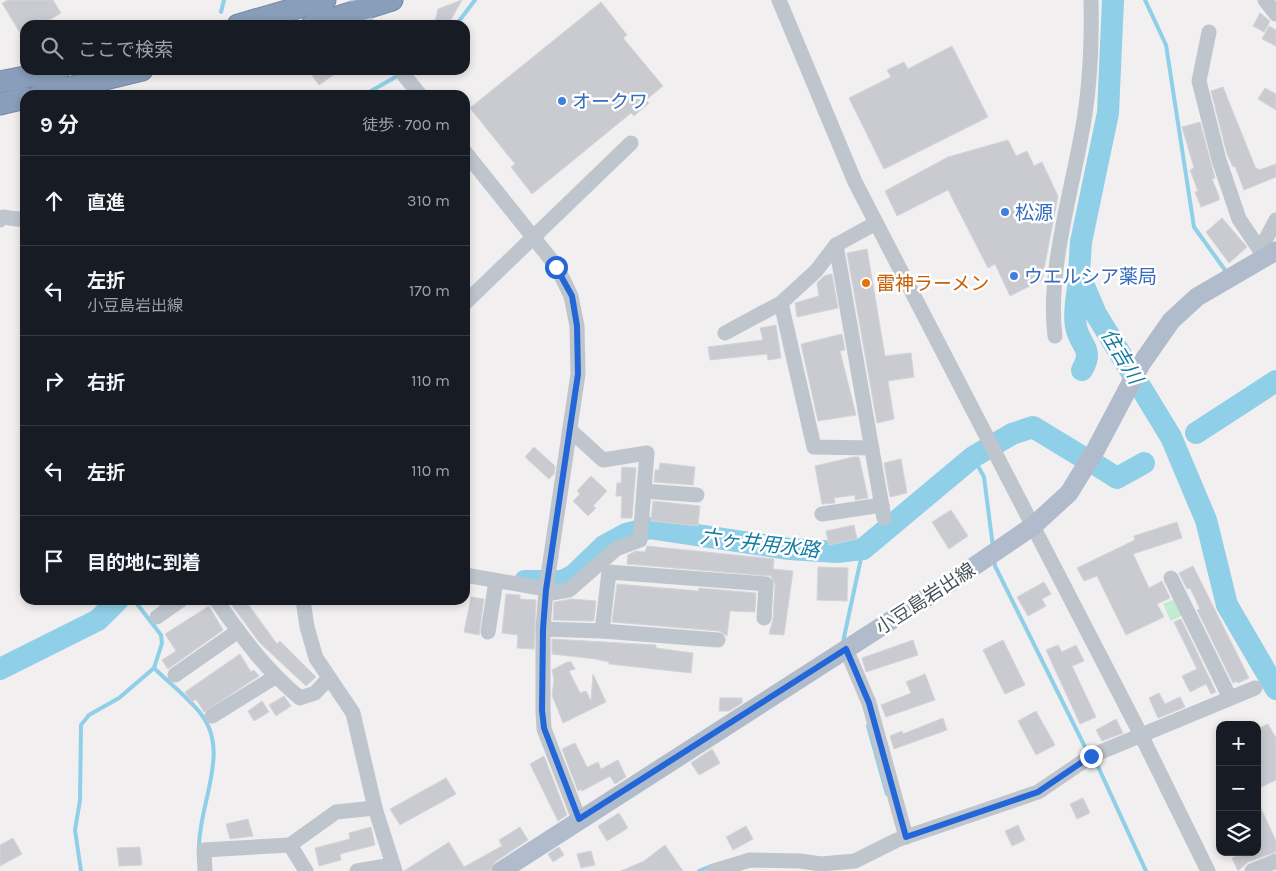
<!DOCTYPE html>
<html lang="ja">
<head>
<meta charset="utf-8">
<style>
  body { margin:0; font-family:Karla,"Noto Sans JP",sans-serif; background:#242831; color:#f1f3f6 }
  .controls { position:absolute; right:15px; bottom:15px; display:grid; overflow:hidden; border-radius:10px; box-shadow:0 2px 8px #0003 }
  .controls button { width:45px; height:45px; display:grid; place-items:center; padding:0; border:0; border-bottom:1px solid #363941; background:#171b24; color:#f1f3f6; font:25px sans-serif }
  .stop { position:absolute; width:15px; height:15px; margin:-11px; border:4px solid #2366d7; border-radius:50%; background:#fff }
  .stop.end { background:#2366d7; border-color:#fff; box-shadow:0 1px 5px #0008 }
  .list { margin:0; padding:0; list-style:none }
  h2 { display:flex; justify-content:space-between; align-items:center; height:65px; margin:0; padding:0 20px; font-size:21px }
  h2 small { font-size:16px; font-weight:400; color:#9ea1a6 }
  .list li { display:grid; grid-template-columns:32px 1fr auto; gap:15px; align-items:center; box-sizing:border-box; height:90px; padding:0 20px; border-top:1px solid #363941 }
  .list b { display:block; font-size:19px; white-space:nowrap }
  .list p { margin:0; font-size:16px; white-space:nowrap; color:#9ea1a6 }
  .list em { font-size:16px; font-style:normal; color:#9ea1a6 }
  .icon { flex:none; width:28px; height:28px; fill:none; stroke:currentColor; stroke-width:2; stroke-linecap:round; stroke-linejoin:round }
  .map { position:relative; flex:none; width:1276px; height:871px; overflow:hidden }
  .search { position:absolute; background:#171b24; box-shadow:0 2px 8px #0003; left:20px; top:20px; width:450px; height:55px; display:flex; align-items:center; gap:12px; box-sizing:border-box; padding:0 18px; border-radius:15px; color:#9ea1a6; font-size:19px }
  .panel { position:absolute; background:#171b24; box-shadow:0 2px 8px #0003; left:20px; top:90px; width:450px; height:515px; border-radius:15px }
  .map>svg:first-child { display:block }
  .green { fill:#c0ecd4 }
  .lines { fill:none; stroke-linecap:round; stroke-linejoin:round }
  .stream { stroke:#8fcfe7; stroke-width:4 }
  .river { stroke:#8fcfe7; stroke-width:22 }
  .building { fill:#c9cbd1; stroke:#d3d5da }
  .highway-casing { stroke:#7489a7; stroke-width:23 }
  .minor { stroke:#bec5cd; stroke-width:15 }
  .major { stroke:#b0bccc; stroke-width:19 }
  .highway { stroke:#899ebb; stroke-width:21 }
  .route { stroke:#2366d7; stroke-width:6 }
  .shop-dot { fill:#3f7fe0; stroke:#fff; stroke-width:2 }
  .food-dot { fill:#e8710a; stroke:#fff; stroke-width:2 }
  .labels { text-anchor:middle; stroke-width:5; stroke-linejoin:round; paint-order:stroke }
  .shop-label { font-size:19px; fill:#366cbe; stroke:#fff; text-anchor:start }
  .food-label { font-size:19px; fill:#c56008; stroke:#fff; text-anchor:start }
  .street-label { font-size:19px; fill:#48515b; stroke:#fff }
  .water-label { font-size:20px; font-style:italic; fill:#147ba2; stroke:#fff }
</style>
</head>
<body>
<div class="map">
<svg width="1276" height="871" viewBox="0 0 1276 871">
  <rect width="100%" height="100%" fill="#f1efef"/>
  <!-- green -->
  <polygon class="green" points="1175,599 1183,615 1171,621 1163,604"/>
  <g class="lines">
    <!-- stream -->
    <g class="stream">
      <polyline points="1145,0 1166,45 1194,227 1225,270"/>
      <polyline points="221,12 224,0"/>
      <polyline points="456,25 475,0"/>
      <polyline points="364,95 399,75"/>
      <polyline points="973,457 984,477 993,547"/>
      <polyline points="994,559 995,566 1088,753"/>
      <polyline points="843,642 863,549"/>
      <path d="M154,668C169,683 188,697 201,714C231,752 198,805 199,849"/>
      <polyline points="868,726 887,794"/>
      <polyline points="1095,760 1146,871"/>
      <polyline points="81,871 75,830 80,800 81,725 89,715 119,698 154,668 162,643 161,635 134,600"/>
      <polyline points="699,871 711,866"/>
    </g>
    <!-- river -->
    <g class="river">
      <polyline points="1113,0 1108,113 1081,242 1079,274 1096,314 1171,437 1206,520 1227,605 1276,689"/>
      <path d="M1079,278C1078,293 1073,312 1076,326C1079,346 1095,348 1082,370"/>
      <polyline points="1196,433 1276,381"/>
      <polyline points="1098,466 1117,478 1144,463"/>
      <polyline points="525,581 562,581 574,575 604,546 626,534 650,528 789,549 837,552 863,549 973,457 1012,434 1033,427 1079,455"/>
      <polyline points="0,669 98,620 118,600"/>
    </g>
  </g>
  <!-- building -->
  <g class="building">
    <polygon points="8,0 53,0 61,13 41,25 25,25 25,41 2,3"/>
    <polygon points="462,0 448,25 434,25 438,9"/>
    <polygon points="601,2 627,35 623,38 663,86 646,100 649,103 634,116 631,113 532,194 511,167 515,164 470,108"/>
    <polygon points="1260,13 1270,21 1264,32 1253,26"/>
    <polygon points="1269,26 1276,30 1276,46 1262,39"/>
    <polygon points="952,46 988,117 884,169 849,98 891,77 887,70 904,62 908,69"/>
    <polygon points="308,70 341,70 319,85"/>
    <polygon points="1223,87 1256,169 1258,168 1259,170 1276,164 1276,177 1244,190 1235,166 1233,167 1227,154 1211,91"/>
    <polygon points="1265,88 1276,94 1276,110 1258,99"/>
    <polygon points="1200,122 1215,178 1212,179 1219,196 1219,200 1201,207 1195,192 1198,191 1190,170 1194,168 1182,127"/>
    <polygon points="1008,140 1016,156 1027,151 1034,166 1042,162 1058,196 1042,280 1010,296 995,264 988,268 948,190 897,216 885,191 948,157"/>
    <polygon points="1222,218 1247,247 1229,263 1206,232"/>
    <polygon points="867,249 885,356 911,353 914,377 888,381 894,419 877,423 847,253"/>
    <polygon points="832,274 838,308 797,317 795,303 819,296 817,283 824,276"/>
    <polygon points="776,325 781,358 768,360 767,354 710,360 708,347 763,340 760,328"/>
    <polygon points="842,334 845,350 840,351 856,415 818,421 801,344"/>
    <polygon points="534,447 555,466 554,474 549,479 525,457"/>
    <polygon points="853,457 859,457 868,498 855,500 855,495 834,498 835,503 822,504 815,466"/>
    <polygon points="901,459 907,493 890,497 884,463"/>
    <polygon points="660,463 695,467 693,485 654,482 655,470 659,470"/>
    <polygon points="622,467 636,468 632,518 621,518 622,496 616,496 617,483 621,483"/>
    <polygon points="591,476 607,491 593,506 596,508 588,516 573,501 580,494 577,491"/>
    <polygon points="653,501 700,506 698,526 651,521"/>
    <polygon points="951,510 968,536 949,549 932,522"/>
    <polygon points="1177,522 1182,538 1133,554 1149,588 1162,581 1170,598 1157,604 1164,617 1126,635 1097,576 1084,581 1077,568 1135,540 1134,536"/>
    <polygon points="854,525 857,539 829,545 826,531"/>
    <polygon points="647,546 774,559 773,569 793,571 784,635 769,634 773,619 775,585 771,576 627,564 628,555 636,551 645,552"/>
    <polygon points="1193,566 1249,678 1238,683 1237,681 1233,683 1197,610 1200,609 1190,588 1187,589 1179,573"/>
    <polygon points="818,567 848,568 847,601 817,600"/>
    <polygon points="1044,582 1051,594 1042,599 1046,606 1028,616 1017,597"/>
    <polygon points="617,584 698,591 699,588 756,593 755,612 730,611 727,636 719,631 612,622"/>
    <polygon points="506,594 520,595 520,599 536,600 534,649 517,648 518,635 502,633"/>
    <polygon points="471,597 484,599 479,635 464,632"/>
    <polygon points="572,599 596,601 594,621 553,620 554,602"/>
    <polygon points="228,600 245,600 277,644 280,641 316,677 306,686 259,642"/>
    <polygon points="209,606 223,630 168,669 162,660 176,651 165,634"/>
    <polygon points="1181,619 1216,692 1211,694 1206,684 1190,692 1182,676 1197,669 1174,622"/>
    <polygon points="552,639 656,645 656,648 693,653 691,673 609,664 609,662 595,659 552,654"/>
    <polygon points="913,640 918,655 866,672 862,658"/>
    <polygon points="1003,640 1025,685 1005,694 983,650"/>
    <polygon points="1058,645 1062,652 1076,645 1084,661 1072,666 1096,717 1080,724 1046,650"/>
    <polygon points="240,654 251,672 254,670 259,676 204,712 196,699 192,702 185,692"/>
    <polygon points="567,662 571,662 575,669 569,671 580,693 586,691 591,701 593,674 606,702 563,723 552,695 554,680 552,670"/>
    <polygon points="925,674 935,700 886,717 881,705 911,693 906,682"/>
    <polygon points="1159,693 1165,704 1180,697 1185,707 1158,718 1149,698"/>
    <polygon points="284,696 291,706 276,716 269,705"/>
    <polygon points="720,698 742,698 742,703 729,711 719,711"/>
    <polygon points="262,701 269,712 254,721 248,711"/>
    <polygon points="1036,711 1055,745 1036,755 1018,721"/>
    <polygon points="943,718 947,730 894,749 890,736 902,731 903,734"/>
    <polygon points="1116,719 1123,733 1102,741 1096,730"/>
    <polygon points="1268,724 1276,738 1276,780 1257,789 1257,729"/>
    <polygon points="575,743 587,767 598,762 601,769 618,760 626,777 615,784 610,776 582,791 581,789 578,791 562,749"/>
    <polygon points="712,749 720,763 699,775 691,763"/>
    <polygon points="544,756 567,815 558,821 530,764"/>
    <polygon points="446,778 456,794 400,825 390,809"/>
    <polygon points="1083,798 1090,813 1077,819 1070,804"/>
    <polygon points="1257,800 1276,841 1276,852 1248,862 1238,871 1232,858 1246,852 1257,852"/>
    <polygon points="619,813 628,828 607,841 598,826"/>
    <polygon points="248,819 253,836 230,839 226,824"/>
    <polygon points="1018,825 1025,840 1012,846 1005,831"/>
    <polygon points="746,826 753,839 733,850 726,837"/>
    <polygon points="371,827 375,845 340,854 341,860 319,866 315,848 350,839 349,833"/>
    <polygon points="520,827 528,840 495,862 490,871 404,871 449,842 464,867 502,846 499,840"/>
    <polygon points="13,838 22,854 0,866 0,845"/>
    <polygon points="665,845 683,871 621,871 644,861"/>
    <polygon points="140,847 142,865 119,866 117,848"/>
    <polygon points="559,847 564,855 553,862 548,854"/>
    <polygon points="591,851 595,865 581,868 577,854"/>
  </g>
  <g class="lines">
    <!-- highway casing -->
    <g class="highway-casing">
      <g id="highway">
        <polyline points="238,25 325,0"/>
        <polyline points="312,25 392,0"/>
        <polyline points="0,82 59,70"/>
        <polyline points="39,95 142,70"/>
        <polyline points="0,104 25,98"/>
      </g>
    </g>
    <!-- minor -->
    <g class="minor">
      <polyline points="779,0 855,182 1141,735 1208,871"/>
      <polyline points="1265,0 1276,14"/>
      <polyline points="358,1 367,25"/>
      <polyline points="1209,32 1199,81 1219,160 1239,219 1260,250"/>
      <polyline points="400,70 420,95"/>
      <polyline points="465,152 557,267 571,296 577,326 578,374 546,589 543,629 543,710 544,729 579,819"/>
      <polyline points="0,220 3,217 25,220"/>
      <polyline points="836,245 884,518"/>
      <polyline points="1261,258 1260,250 1276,220"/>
      <polyline points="465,303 631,143"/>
      <polyline points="781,303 814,447 872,448"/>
      <polyline points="725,333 781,303 816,271 836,245 876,223"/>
      <path d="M1055,336C1047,276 1070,197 1081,137C1090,92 1092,46 1091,0"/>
      <polyline points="644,491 697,495"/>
      <polyline points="822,514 882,505"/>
      <polyline points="465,575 546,589"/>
      <polyline points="1171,578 1230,698"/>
      <polyline points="546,594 569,590 616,549 640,540 647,453 603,460 570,430"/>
      <path d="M216,600C243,638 263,667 300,698L315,693L329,678"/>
      <polyline points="303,600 307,627 316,658 353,713 375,808 395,871"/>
      <polyline points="157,617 181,600"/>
      <polyline points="543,629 602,631 609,572 766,584 764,618"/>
      <polyline points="602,631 718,640"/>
      <polyline points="488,632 496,581"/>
      <polyline points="846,649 869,703 906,837"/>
      <polyline points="175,675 238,631"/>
      <polyline points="212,716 275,677"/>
      <polyline points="290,845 336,812 375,808"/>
      <polyline points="205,871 204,850 290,845 306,871"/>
      <polyline points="357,871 392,865"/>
      <polyline points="714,871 750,860 800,861 821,864 855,861 897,840 1038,792 1091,756 1255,688"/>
      <polyline points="1252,871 1276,861"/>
    </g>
    <!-- major -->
    <polyline class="major" points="501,871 957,578 1033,526 1069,493 1096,449 1141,364 1171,321 1197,297 1276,251"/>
    <!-- highway -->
    <use href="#highway" class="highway"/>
  </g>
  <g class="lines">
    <!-- route -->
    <polyline class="route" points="556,267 572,296 577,326 578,374 546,590 543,629 542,710 544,728 579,819 846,649 869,703 906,837 1038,792 1091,756"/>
  </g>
  <!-- markers -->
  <g class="shop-dot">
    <circle cx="562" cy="101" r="5"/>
    <circle cx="1005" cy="212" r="5"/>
    <circle cx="1014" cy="276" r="5"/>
  </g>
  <circle class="food-dot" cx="866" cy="283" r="5"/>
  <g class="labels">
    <!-- shop labels -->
    <g class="shop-label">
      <text x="572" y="108">オークワ</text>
      <text x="1015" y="219">松源</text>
      <text x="1024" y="283">ウエルシア薬局</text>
    </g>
    <!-- food labels -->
    <g class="food-label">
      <text x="876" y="290">雷神ラーメン</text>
    </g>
    <!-- street labels -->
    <g class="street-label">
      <text transform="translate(925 598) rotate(-33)" y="7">小豆島岩出線</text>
    </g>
    <!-- water labels -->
    <g class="water-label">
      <text transform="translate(1122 356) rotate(59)" y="7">住吉川</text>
      <text transform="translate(760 543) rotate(7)" y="7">六ヶ井用水路</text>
    </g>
  </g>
</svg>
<div class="controls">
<button>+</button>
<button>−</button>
<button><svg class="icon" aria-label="layers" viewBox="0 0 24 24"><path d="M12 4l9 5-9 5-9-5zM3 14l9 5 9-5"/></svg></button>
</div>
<div class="stop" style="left:556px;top:267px"></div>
<div class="stop end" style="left:1091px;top:756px"></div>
<div class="search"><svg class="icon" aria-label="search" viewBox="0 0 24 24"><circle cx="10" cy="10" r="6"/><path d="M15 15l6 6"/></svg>ここで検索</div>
<section class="panel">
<h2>9 分<small>徒歩 · 700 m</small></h2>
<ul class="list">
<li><svg class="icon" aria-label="ahead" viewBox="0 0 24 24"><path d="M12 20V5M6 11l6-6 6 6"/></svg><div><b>直進</b></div><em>310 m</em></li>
<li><svg class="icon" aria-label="left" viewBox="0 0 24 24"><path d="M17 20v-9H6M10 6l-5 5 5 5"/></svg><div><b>左折</b><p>小豆島岩出線</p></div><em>170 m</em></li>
<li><svg class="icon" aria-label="right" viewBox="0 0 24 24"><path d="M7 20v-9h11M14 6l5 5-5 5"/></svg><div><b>右折</b></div><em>110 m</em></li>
<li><svg class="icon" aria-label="left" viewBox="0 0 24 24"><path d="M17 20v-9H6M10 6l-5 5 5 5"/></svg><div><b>左折</b></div><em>110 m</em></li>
<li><svg class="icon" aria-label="arrive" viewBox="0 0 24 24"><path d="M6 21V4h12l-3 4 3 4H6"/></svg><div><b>目的地に到着</b></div></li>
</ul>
</section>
</div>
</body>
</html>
